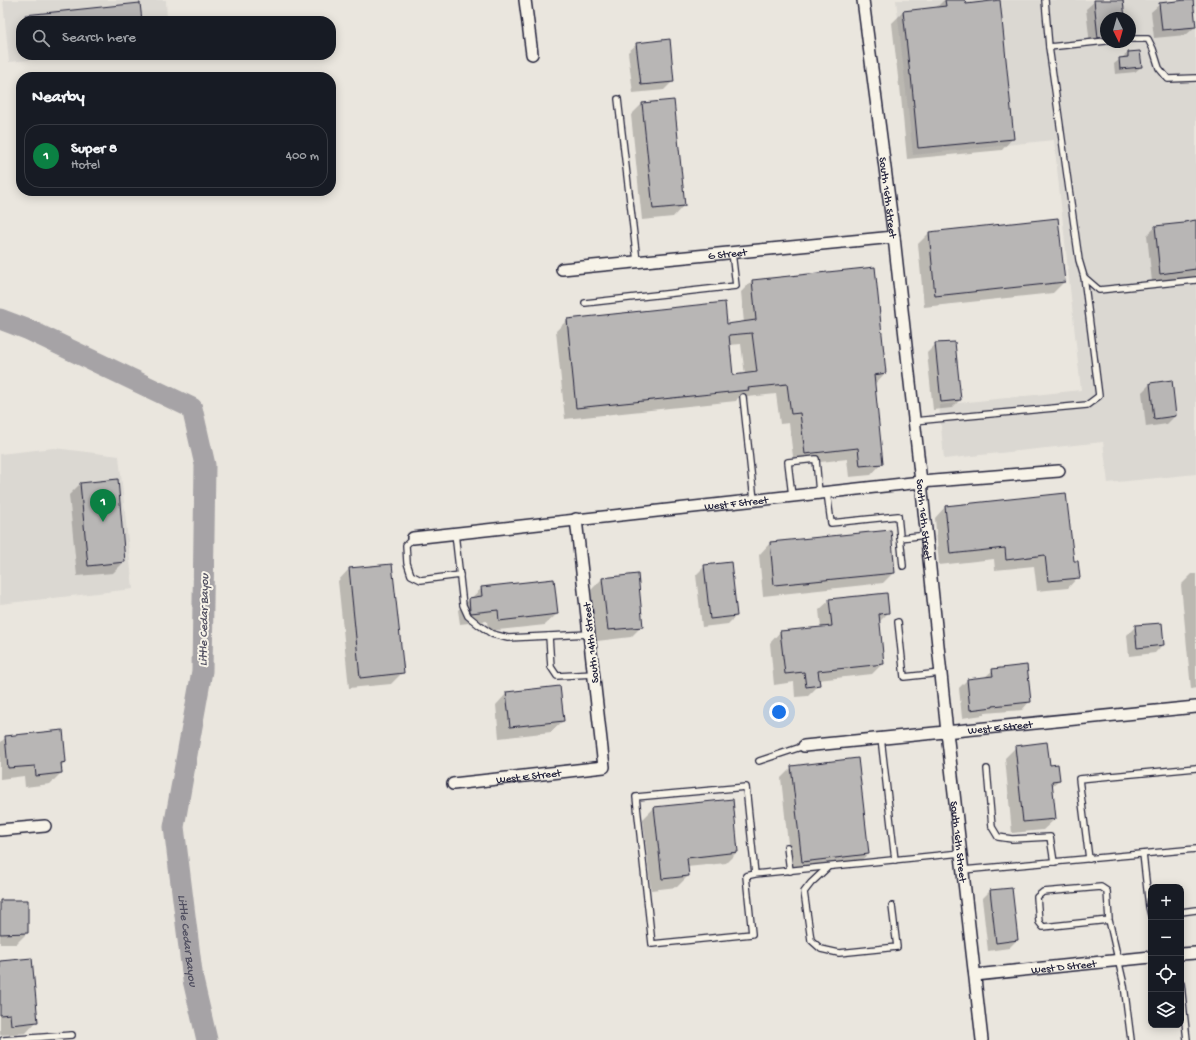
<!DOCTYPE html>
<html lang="en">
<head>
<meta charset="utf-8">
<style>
  body { margin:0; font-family:"Gochi Hand",sans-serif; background:#20242c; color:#f1f3f6 }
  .controls { position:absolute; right:12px; bottom:12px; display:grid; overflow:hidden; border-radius:8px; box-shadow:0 2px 10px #0003 }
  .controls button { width:36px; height:36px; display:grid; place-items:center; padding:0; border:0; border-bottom:1px solid #363941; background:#171b24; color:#f1f3f6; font:20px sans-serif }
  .compass { position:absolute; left:1100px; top:12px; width:36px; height:36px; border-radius:50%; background:#171b24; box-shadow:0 2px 10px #0003; rotate:175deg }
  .you { position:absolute; left:779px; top:712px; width:14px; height:14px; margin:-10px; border:3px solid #fff; border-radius:50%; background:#1a73e8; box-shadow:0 0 0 6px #1a73e833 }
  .badge { display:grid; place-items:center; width:26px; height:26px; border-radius:50%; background:#0b8043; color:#fff; font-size:13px; font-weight:700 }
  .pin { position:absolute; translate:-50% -33px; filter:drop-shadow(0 1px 2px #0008) }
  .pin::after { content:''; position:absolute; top:21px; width:14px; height:12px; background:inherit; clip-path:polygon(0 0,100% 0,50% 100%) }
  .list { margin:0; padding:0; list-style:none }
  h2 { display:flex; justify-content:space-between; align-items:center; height:52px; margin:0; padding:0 16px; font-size:17px }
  h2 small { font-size:13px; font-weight:400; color:#9ea1a6 }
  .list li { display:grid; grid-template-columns:26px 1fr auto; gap:12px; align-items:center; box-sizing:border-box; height:64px; margin:0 8px 8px; padding:0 8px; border:1px solid #363941; border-radius:16px }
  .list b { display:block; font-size:15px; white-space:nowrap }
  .list p { margin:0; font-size:13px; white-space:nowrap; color:#9ea1a6 }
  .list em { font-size:13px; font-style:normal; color:#9ea1a6 }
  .icon { flex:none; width:22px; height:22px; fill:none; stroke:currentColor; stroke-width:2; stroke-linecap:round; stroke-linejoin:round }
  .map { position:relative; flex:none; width:1196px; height:1040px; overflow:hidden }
  .search { position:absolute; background:#171b24; box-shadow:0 2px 10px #0003; left:16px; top:16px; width:320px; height:44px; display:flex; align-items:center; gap:10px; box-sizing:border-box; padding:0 14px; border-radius:16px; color:#9ea1a6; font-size:15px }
  .panel { position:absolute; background:#171b24; box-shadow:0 2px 10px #0003; left:16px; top:72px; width:320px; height:124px; border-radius:16px }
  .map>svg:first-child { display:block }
  .built { fill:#dbd8d2; fill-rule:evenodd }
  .shadow { fill:#0003; fill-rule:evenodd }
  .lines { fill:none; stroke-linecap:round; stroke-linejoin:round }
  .river { stroke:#a6a3a6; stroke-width:21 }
  .building { fill:#b8b6b5; stroke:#22223b; fill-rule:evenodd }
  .service-casing { stroke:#22223b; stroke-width:8 }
  .minor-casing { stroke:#22223b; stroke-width:14 }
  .service { stroke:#f7f3e8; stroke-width:5.5 }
  .minor { stroke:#f7f3e8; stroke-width:11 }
  .labels { text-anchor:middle; stroke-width:4; stroke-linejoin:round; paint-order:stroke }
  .street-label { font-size:11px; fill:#22223b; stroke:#f7f3e8 }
  .water-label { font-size:12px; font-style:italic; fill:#504f60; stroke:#f7f3e8 }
</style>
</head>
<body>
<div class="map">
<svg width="1196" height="1040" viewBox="0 0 1196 1040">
  <rect width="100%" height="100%" fill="#eae6de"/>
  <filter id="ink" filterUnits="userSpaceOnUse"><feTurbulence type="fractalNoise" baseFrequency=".025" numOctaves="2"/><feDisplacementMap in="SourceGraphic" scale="8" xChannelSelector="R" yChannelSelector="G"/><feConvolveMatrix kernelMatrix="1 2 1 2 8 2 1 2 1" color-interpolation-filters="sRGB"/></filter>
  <g filter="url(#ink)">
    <!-- built -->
    <g class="built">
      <polygon points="3,0 166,0 167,21 21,21 21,55 79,55 9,62"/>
      <path d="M896,0H1196V474L1108,483L1103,442L944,459L939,405L1081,390L1054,140L913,155ZM1106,18H1130V42H1106Z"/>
      <polygon points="54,448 119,456 133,589 0,604 0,454"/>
    </g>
    <!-- shadow -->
    <g class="shadow">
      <polygon points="944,0 964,0 1013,138 1002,150 907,159 900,86 899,86 892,23 903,12 936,8"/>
      <polygon points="1102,0 1122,0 1124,18 1106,18 1106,42 1117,42 1090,45 1086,9 1095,1"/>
      <polygon points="1160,4 1195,27 1186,35 1154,38 1151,12"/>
      <polygon points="637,44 673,81 664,90 633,93 628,52"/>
      <polygon points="1128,53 1141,67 1135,72 1115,74 1114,64"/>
      <polygon points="642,104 684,205 673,217 642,220 631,115"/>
      <polygon points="1057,219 1064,282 1053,293 924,307 918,244 929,233"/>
      <polygon points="1196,222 1196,276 1152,282 1147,235 1156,227"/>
      <path d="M875,268L885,373L874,385L882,463L871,475L849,477L847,459L794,465L789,423L780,424L776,394L738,398L736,401L565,419L556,331L567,320L724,303L727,325L744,323L741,292L752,281ZM741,344L745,375L732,376L729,345Z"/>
      <polygon points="936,344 960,400 952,408 933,410 927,353"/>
      <polygon points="1171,381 1175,416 1167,424 1146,427 1142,392 1150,384"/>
      <polygon points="80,484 124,562 113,573 77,576 69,495"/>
      <polygon points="945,507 1073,563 1078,577 1068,588 1037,591 1034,566 995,570 994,559 939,565 935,518"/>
      <polygon points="770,543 894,572 883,583 763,596 759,555"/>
      <polygon points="705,566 736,616 728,624 702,627 696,575"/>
      <polygon points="349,569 402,673 391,684 349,688 338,581"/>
      <polygon points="1192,574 1196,574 1196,688 1191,689 1181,585"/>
      <polygon points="602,579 642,626 631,637 597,641 591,590"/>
      <polygon points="482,588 557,614 545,625 488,631 487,621 460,624 458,610"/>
      <polygon points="830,600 888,613 878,623 883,663 872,674 818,680 819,685 808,696 795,697 794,682 774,685 770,643 780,632 821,628 819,610"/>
      <polygon points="1136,626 1163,644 1155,653 1129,656 1127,635"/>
      <polygon points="993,670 1030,701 1022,710 985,713 983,715 962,718 959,688 967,680 984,678"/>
      <polygon points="507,693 563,721 551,732 499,738 496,705"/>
      <polygon points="6,737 65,762 61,766 61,773 50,784 25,787 24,776 0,779 0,743"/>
      <polygon points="1016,747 1049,766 1059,780 1051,787 1055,819 1043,830 1012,833 1005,758"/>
      <polygon points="792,767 868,854 856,865 791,872 781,778"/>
      <polygon points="732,800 737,852 726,863 687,867 688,876 677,887 651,890 643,819 654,808"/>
      <polygon points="990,891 1017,940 1009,948 988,951 982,899"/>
      <polygon points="0,901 27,933 16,944 0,944"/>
      <polygon points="0,962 37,1021 26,1033 0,1035"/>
    </g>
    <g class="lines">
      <!-- river -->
      <path class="river" id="s1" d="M0,319L29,330L192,408L205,465L202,671L174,827L193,980L207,1040"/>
    </g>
    <!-- building -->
    <g class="building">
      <polygon points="945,0 965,0 966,4 1000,0 1014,139 918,148 911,75 910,75 903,11 946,6"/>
      <polygon points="1094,0 1123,0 1125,18 1106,18 1106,37 1098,38"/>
      <polygon points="1186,0 1193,0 1196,27 1162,30 1159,3"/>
      <polygon points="140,3 142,21 26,21 25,15"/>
      <polygon points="670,39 674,82 641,85 636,43"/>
      <polygon points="1140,51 1142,67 1120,69 1119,58 1128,57 1128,52"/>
      <polygon points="674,100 685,206 653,209 642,103"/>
      <polygon points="1058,218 1065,282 935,296 929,232"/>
      <polygon points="1196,220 1196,269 1160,274 1155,226 1184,223 1184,222"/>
      <path d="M875,267L886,373L874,375L883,464L860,466L858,448L805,454L800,413L791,414L787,384L748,388L749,390L576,408L567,319L725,302L727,324L756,320L752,280ZM752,333L757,372L733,375L729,335Z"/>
      <polygon points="955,342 961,400 941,402 935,343"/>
      <polygon points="1172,380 1176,416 1154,419 1150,383"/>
      <polygon points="118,479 125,562 88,566 80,483"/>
      <polygon points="1066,493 1074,561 1078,561 1080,578 1048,581 1045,555 1006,560 1005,548 950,554 945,506"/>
      <polygon points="891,530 895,573 774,585 770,542"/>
      <polygon points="731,562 737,616 710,619 704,565"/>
      <polygon points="392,564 404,673 360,678 349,568"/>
      <polygon points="638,574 643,627 608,630 602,578"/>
      <polygon points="554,579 558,614 499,621 498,610 471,613 470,611 469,598 482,596 481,587"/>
      <polygon points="887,593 889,613 879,614 884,664 818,671 820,685 806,687 804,672 785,674 780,631 832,626 829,599"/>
      <polygon points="1162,623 1164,645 1137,648 1135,625"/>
      <polygon points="1027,665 1031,702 993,706 993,707 970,710 967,679 993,676 992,669"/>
      <polygon points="560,686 564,721 510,727 506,692"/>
      <polygon points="63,730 66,762 61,763 62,773 36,776 35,766 8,768 5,736"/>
      <polygon points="1047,742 1050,765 1058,764 1060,780 1052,781 1056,819 1023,822 1015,746"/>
      <polygon points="858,758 869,854 802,862 791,766"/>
      <polygon points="733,799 738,852 687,858 689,876 662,879 654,807"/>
      <polygon points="1012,888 1018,940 996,943 990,890"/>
      <polygon points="0,900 28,900 28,933 0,934"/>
      <polygon points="32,958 38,1022 11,1025 10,1014 0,1015 0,961"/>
    </g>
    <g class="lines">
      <!-- service casing -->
      <g class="service-casing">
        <g id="service">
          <polyline points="1045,0 1049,47 1106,41"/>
          <polyline points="1130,39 1148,39 1153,49 1159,68 1168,79 1196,78"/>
          <polyline points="1049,47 1079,260 1084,277 1099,290 1196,280"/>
          <polyline points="618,99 637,261"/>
          <polyline points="585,303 736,286 732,252"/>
          <polyline points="743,397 754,500"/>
          <polyline points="914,421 1087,405 1099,396 1084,277"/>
          <polyline points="827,492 831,523 898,516 903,566"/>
          <polyline points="792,496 788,462 816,459 819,493"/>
          <polyline points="455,533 463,605 468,616 479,625 492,634 508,638 589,634"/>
          <polyline points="413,538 406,545 407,563 411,575 421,580 460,575"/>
          <polyline points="900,538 927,535"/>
          <polyline points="898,622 904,677 941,673"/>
          <polyline points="549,636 551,667 557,676 594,674"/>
          <polyline points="881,738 895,860"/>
          <polyline points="759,761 804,746"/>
          <polyline points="987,769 992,827 998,837 1012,839 1050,837 1054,862"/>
          <polyline points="787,847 790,871"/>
          <polyline points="1143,854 1149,907 1151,915"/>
          <polyline points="1089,859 1079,779 1196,768"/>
          <polyline points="827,868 811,883 804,892 811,940 821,949 839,953 897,947 892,906"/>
          <polyline points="963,870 1196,849"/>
          <polyline points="755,874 746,876 752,934 652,944 636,797 746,787 755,874 961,853"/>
          <polyline points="1181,912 1196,910"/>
          <polyline points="1109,920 1043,927 1039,922 1037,897 1043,892 1101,887 1107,891 1109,920 1124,985 1131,1040"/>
          <polyline points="1181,984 1187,1040"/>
          <polyline points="3,1040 72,1035"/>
        </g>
      </g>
      <!-- minor casing -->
      <g class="minor-casing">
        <g id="minor">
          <polyline points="525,0 532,54"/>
          <path id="s2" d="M863,0L894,237L921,482L947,732L982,1040"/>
          <path id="s3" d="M562,269L894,237"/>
          <path id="s4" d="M413,538L921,482L1059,471"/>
          <path id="s5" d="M804,746L1196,707"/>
          <path id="s6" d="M453,784L604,767L576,519"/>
          <polyline points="0,830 45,826"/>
          <polyline points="1181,954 1196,953"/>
          <path id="s7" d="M975,975L1151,957"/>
        </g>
      </g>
      <!-- service -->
      <use href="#service" class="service"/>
      <!-- minor -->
      <use href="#minor" class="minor"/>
    </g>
  </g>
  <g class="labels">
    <!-- street labels -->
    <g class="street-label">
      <text dy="4" stroke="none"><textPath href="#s2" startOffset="199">South 16th Street</textPath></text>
      <text dy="4" stroke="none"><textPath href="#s3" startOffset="166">G Street</textPath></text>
      <text dy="4" stroke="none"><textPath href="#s4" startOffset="325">West F Street</textPath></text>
      <text dy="4" stroke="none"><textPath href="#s2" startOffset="523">South 16th Street</textPath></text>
      <text transform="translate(590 643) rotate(-96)" y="4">South 14th Street</text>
      <text dy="4" stroke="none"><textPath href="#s5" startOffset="197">West E Street</textPath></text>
      <text dy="4" stroke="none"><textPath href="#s6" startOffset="76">West E Street</textPath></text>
      <text dy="4" stroke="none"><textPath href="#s2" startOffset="847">South 16th Street</textPath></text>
      <text dy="4" stroke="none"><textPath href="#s7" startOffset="89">West D Street</textPath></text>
    </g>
    <!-- water labels -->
    <g class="water-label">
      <text transform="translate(203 620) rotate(-89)" y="4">Little Cedar Bayou</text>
      <text dy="4" stroke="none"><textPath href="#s1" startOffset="749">Little Cedar Bayou</textPath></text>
    </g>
  </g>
</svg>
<div class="controls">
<button>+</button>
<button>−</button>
<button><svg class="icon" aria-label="locate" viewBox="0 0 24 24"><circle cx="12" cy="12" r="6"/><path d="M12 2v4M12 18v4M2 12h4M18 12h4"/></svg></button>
<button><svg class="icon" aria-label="layers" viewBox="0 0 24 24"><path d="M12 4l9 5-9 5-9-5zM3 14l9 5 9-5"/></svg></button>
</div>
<svg class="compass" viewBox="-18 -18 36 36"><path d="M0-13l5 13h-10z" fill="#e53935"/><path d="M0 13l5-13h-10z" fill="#9ea1a6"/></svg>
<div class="you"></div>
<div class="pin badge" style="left:103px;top:522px">1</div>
<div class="search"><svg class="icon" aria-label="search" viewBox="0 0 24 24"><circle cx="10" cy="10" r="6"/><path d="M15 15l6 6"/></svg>Search here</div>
<section class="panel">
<h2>Nearby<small></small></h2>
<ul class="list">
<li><span class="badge">1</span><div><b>Super 8</b><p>Hotel</p></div><em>400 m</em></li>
</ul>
</section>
</div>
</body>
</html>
